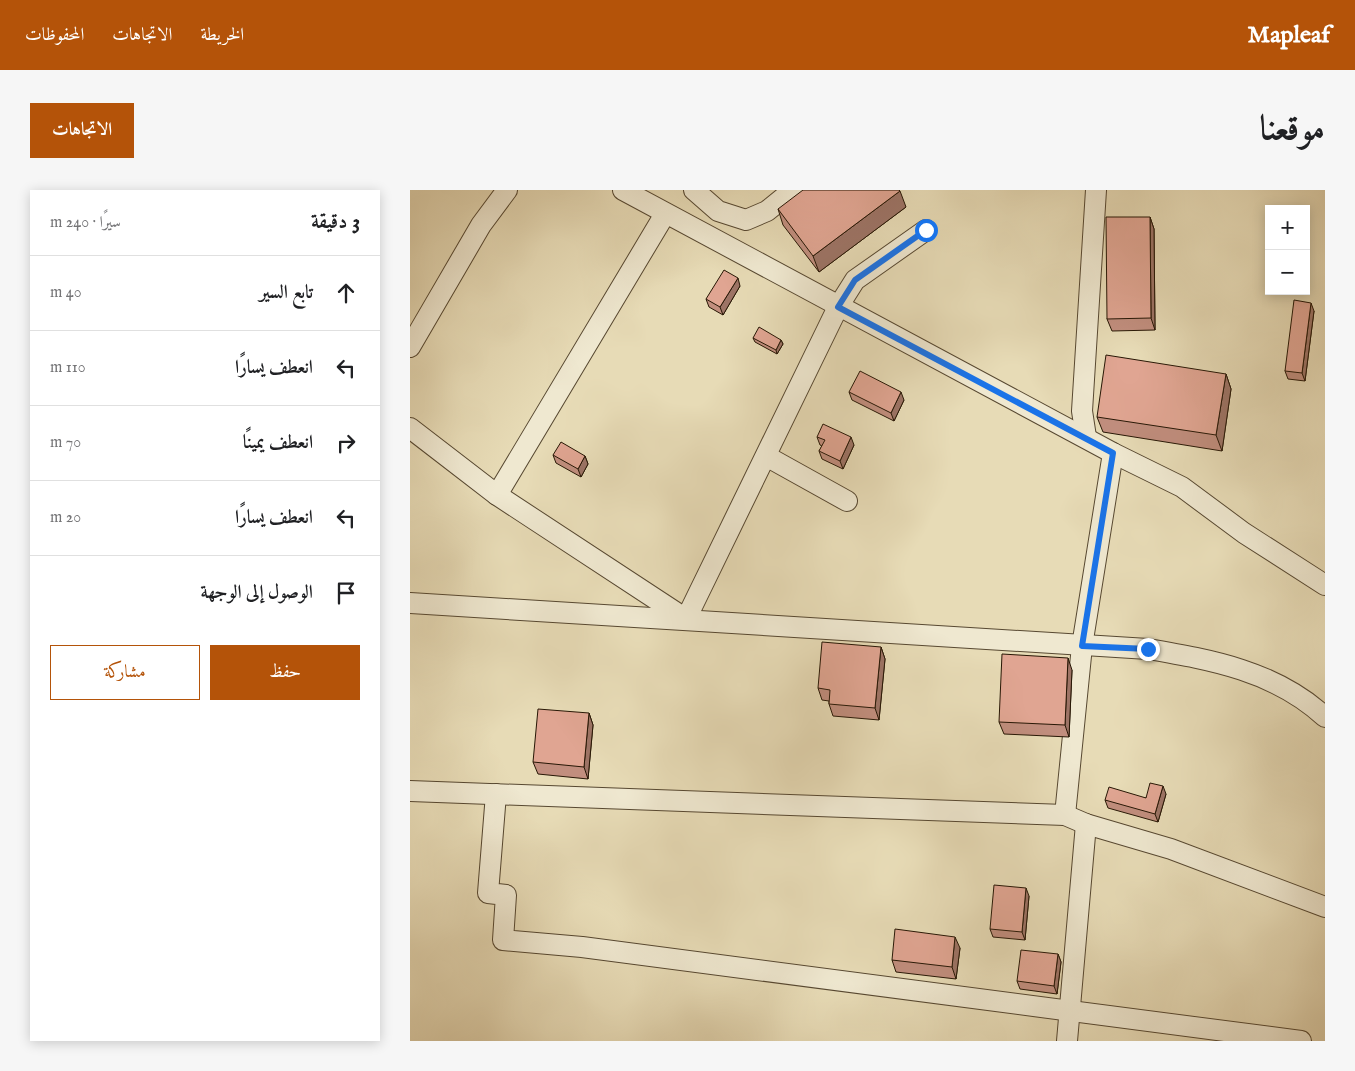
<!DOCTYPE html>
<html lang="ar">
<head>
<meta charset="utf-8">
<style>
  body { margin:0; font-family:"IM FELL English",Amiri,serif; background:#f6f6f6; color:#202124; direction:rtl }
  .controls { position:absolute; right:15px; top:15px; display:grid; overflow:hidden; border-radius:0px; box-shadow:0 2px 12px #0003 }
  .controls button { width:45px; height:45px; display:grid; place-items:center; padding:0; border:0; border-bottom:1px solid #e0e0e0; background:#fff; color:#202124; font:25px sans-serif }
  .stop { position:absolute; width:15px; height:15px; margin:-11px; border:4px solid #1a73e8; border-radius:50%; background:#fff }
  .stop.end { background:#1a73e8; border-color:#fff; box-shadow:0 1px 5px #0008 }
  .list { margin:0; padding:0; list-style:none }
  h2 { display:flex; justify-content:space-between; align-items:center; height:65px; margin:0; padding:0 20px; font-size:21px }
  h2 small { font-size:16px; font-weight:400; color:#757577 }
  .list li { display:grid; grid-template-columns:32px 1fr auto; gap:15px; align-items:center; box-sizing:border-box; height:75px; padding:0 20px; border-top:1px solid #e0e0e0 }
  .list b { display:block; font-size:19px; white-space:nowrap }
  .list em { font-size:16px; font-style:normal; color:#757577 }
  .actions { display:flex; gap:10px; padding:15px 20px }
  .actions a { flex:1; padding:11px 0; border:1px solid #b45309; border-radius:0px; text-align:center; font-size:18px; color:#b45309 }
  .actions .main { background:#b45309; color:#fff }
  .icon { flex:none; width:28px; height:28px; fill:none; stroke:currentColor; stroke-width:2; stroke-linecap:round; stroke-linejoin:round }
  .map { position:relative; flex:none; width:915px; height:851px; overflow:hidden; direction:ltr; border-radius:0px }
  header { display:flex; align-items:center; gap:30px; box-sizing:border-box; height:70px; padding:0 25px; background:#b45309; color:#fff }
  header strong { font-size:24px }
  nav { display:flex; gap:28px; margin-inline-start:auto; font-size:18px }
  .intro { display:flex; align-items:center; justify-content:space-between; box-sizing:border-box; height:120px; padding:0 30px }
  h1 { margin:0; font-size:35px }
  .button { padding:12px 22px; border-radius:0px; background:#b45309; color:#fff; font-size:18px; font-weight:700 }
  main { display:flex; gap:30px; padding:0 30px }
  aside { flex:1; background:#fff; border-radius:0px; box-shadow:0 2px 12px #0003 }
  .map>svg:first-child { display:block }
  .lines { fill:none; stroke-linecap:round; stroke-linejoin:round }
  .minor-casing { stroke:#574831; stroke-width:22 }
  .minor { stroke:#efe8d0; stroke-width:20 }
  .wall { fill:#c18e7e; stroke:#271705 }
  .shaded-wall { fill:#9d7466; stroke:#271705 }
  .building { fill:#e0a592; stroke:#271705 }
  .route { stroke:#1a73e8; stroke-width:6 }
</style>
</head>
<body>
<header>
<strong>Mapleaf</strong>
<nav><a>الخريطة</a><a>الاتجاهات</a><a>المحفوظات</a></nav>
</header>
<div class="intro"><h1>موقعنا</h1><a class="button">الاتجاهات</a></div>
<main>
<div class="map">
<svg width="915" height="851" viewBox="0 0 915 851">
  <rect width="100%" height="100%" fill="#e7dbb6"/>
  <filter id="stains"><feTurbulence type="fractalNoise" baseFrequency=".004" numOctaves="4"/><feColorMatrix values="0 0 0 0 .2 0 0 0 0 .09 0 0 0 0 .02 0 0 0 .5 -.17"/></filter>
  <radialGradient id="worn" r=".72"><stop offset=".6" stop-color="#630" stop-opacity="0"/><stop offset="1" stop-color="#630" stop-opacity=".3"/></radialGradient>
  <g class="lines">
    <!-- minor casing -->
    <g class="minor-casing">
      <g id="minor">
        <polyline points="213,0 703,263 772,297 834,343 915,395"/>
        <polyline points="284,0 308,21 336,30 357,21 383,0"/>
        <polyline points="0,157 71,35 97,0"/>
        <polyline points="0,238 87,305 276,429 428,117 445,90 516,40"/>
        <polyline points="676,247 672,221 686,0"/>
        <polyline points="356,266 437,311"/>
        <polyline points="87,305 255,24"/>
        <path d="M0,413L738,459C802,470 865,481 915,527"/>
        <polyline points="0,601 655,625 676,634 761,659 915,717"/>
        <polyline points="86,604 78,703 96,705 93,750 172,757 891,851"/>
        <polyline points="655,625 672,456 703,263"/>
        <polyline points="657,851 676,634"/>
      </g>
    </g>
    <!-- minor -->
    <use href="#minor" class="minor"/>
  </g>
  <!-- wall -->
  <g class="wall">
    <polygon points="496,17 409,82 373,35 368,19"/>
    <polygon points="740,27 744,39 745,140 702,141 697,129"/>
    <polygon points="330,96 313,125 299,117 296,109"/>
    <polygon points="904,121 895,191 878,189 875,181"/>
    <polygon points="343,148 371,150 373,154 367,164 345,152"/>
    <polygon points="816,184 821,199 812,261 693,242 687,227"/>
    <polygon points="439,202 494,210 484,231 442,210"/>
    <polygon points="407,247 444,255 433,279 412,269 409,261 412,256 410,255"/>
    <polygon points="143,265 175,266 178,274 171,287 146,273"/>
    <polygon points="471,457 475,469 469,530 423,526 419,514 419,511 412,510 408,498"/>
    <polygon points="662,480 659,547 594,544 589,532"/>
    <polygon points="179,523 183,535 178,589 128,584 123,572"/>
    <polygon points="756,604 748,632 698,618 695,610 736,608"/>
    <polygon points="619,706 615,750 583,747 580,739"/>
    <polygon points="550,758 546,789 486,782 482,770"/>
    <polygon points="648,764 651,772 647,804 610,799 607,791"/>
  </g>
  <!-- shaded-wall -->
  <g class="shaded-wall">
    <polygon points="490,1 496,17 409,82 403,66"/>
    <polygon points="740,27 744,39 745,140 741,128"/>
    <polygon points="328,88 330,96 313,125 310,117"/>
    <polygon points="901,113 904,121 895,191 892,183"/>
    <polygon points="371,150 373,154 367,164 366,160"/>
    <polygon points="816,184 821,199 812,261 806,245"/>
    <polygon points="491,202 494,210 484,231 481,223"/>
    <polygon points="441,247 444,255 433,279 430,271"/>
    <polygon points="175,266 178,274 171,287 168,279"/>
    <polygon points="471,457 475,469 469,530 465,518"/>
    <polygon points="658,468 662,480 659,547 655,535"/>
    <polygon points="179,523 183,535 178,589 174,577"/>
    <polygon points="753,596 756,604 748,632 745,624"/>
    <polygon points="616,698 619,706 615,750 612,742"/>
    <polygon points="545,747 550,758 546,789 542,777"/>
    <polygon points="648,764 651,772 647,804 644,796"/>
  </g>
  <!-- building -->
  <g class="building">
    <polygon points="393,0 489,0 490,1 403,66 368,19"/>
    <polygon points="696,27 740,27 741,128 697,129"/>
    <polygon points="314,80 328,88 310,117 296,109"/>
    <polygon points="884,110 901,113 892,183 875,181"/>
    <polygon points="349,137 371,150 366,160 343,148"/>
    <polygon points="696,165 816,184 806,245 687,227"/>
    <polygon points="450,181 491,202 481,223 439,202"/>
    <polygon points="413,234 441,247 430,271 409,261 415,250 407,247"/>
    <polygon points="151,252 175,266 168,279 143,265"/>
    <polygon points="412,452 471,457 465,518 419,514 420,500 408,498"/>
    <polygon points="592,464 658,468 655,535 589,532"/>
    <polygon points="128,519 179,523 174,577 123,572"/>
    <polygon points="740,593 753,596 745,624 695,610 699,597 736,608"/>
    <polygon points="584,695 616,698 612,742 580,739"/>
    <polygon points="485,739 545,747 542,777 482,770"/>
    <polygon points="611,760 648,764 644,796 607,791"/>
  </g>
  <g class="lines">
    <!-- route -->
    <polyline class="route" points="516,40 445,90 428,117 703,263 672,456 738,459"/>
  </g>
  <rect width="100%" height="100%" filter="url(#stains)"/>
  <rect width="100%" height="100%" fill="url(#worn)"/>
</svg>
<div class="controls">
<button>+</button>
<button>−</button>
</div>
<div class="stop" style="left:516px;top:40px"></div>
<div class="stop end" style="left:738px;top:459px"></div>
</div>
<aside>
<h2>3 دقيقة<small>سيرًا · 240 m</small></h2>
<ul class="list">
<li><svg class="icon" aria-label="ahead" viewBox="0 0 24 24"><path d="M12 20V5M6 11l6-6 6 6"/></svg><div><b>تابع السير</b></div><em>40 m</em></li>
<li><svg class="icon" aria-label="left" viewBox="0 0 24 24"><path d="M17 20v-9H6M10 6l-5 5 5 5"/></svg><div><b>انعطف يسارًا</b></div><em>110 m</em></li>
<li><svg class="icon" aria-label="right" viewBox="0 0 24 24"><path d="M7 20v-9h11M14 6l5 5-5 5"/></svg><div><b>انعطف يمينًا</b></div><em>70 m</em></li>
<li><svg class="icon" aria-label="left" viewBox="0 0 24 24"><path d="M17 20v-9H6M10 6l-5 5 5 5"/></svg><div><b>انعطف يسارًا</b></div><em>20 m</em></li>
<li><svg class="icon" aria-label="arrive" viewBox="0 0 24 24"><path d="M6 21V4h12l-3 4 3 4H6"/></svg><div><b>الوصول إلى الوجهة</b></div></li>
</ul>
<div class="actions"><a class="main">حفظ</a><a>مشاركة</a></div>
</aside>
</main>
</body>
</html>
